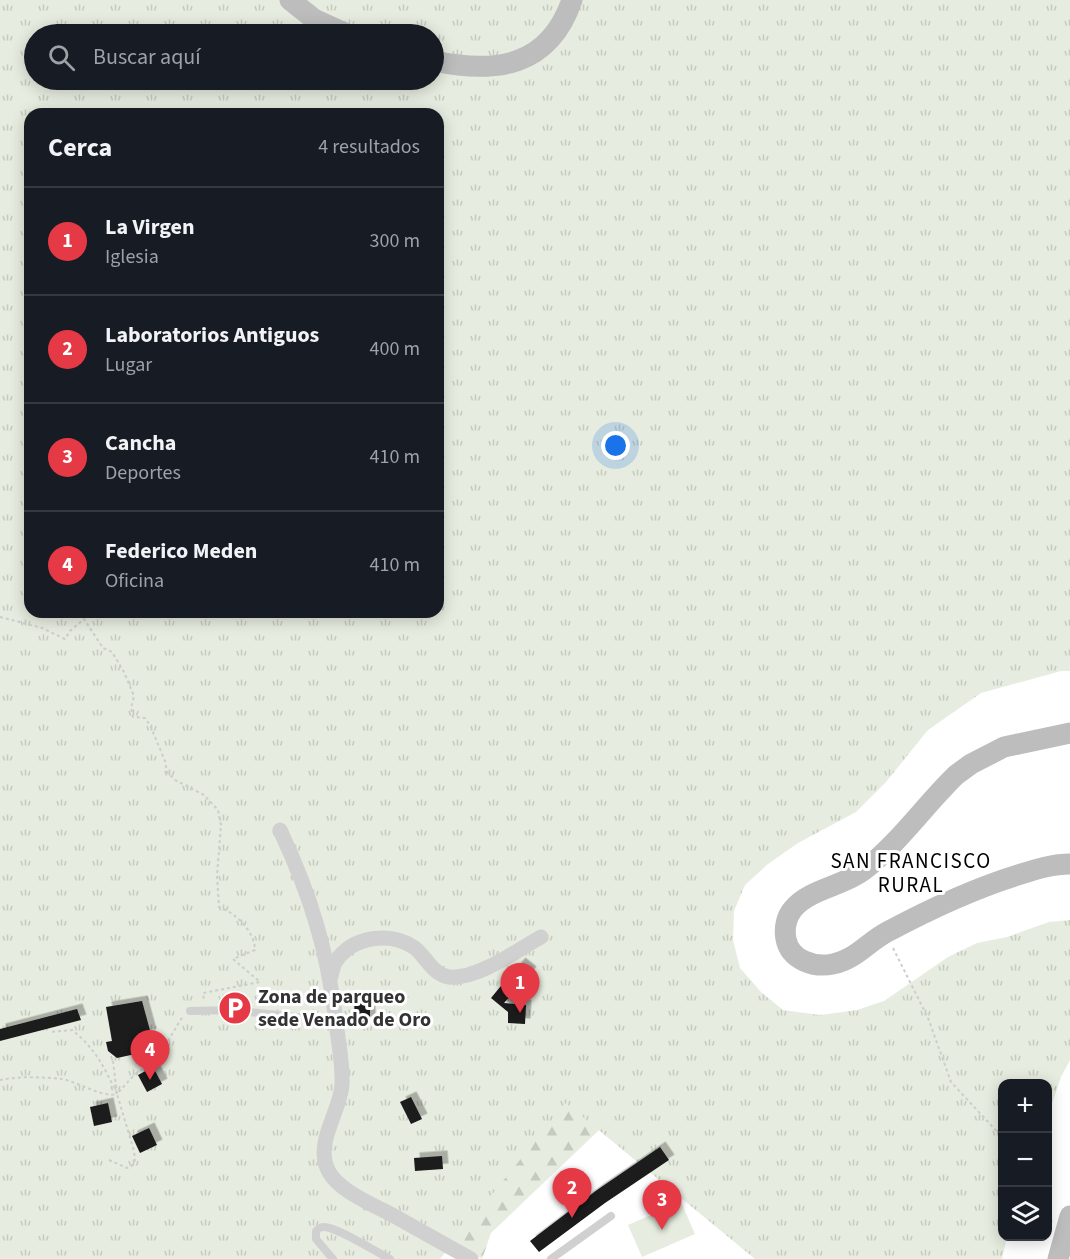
<!DOCTYPE html>
<html lang="es">
<head>
<meta charset="utf-8">
<style>
  body { margin:0; font-family:"Source Sans 3",sans-serif; background:#20242c; color:#f1f3f6 }
  .controls { position:absolute; right:18px; bottom:18px; display:grid; overflow:hidden; border-radius:12px; box-shadow:0 3px 15px #0003 }
  .controls button { width:54px; height:54px; display:grid; place-items:center; padding:0; border:0; border-bottom:2px solid #363941; background:#171b24; color:#f1f3f6; font:30px sans-serif }
  .you { position:absolute; left:616px; top:446px; width:21px; height:21px; margin:-15px; border:4px solid #fff; border-radius:50%; background:#1a73e8; box-shadow:0 0 0 9px #1a73e833 }
  .badge { display:grid; place-items:center; width:39px; height:39px; border-radius:50%; background:#e63946; color:#fff; font-size:20px; font-weight:700 }
  .pin { position:absolute; translate:-50% -50px; filter:drop-shadow(0 2px 3px #0008) }
  .pin::after { content:''; position:absolute; top:32px; width:21px; height:18px; background:inherit; clip-path:polygon(0 0,100% 0,50% 100%) }
  .list { margin:0; padding:0; list-style:none }
  h2 { display:flex; justify-content:space-between; align-items:center; height:78px; margin:0; padding:0 24px; font-size:26px }
  h2 small { font-size:20px; font-weight:400; color:#9ea1a6 }
  .list li { display:grid; grid-template-columns:39px 1fr auto; gap:18px; align-items:center; box-sizing:border-box; height:108px; padding:0 24px; border-top:2px solid #363941 }
  .list b { display:block; font-size:22px; white-space:nowrap }
  .list p { margin:0; font-size:20px; white-space:nowrap; color:#9ea1a6 }
  .list em { font-size:20px; font-style:normal; color:#9ea1a6 }
  .icon { flex:none; width:33px; height:33px; fill:none; stroke:currentColor; stroke-width:2; stroke-linecap:round; stroke-linejoin:round }
  .map { position:relative; flex:none; width:1070px; height:1259px; overflow:hidden }
  .search { position:absolute; background:#171b24; box-shadow:0 3px 15px #0003; left:24px; top:24px; width:420px; height:66px; display:flex; align-items:center; gap:15px; box-sizing:border-box; padding:0 21px; border-radius:33px; color:#9ea1a6; font-size:22px }
  .panel { position:absolute; background:#171b24; box-shadow:0 3px 15px #0003; left:24px; top:108px; width:420px; height:510px; border-radius:18px }
  .map>svg:first-child { display:block }
  .grass { fill:#e6ecdf }
  .forest { fill:url(#forest-firs) }
  .park { fill:url(#park-tufts); fill-rule:evenodd }
  .building { fill:#1a1a1a; filter:url(#shadow) }
  .lines { fill:none; stroke-linecap:round; stroke-linejoin:round }
  .path { stroke:#cdcdcd; stroke-width:2; stroke-dasharray:3 3; stroke-linecap:butt }
  .service { stroke:#d0d0d0; stroke-width:8 }
  .minor { stroke:#d0d0d0; stroke-width:15 }
  .secondary { stroke:#bdbdbd; stroke-width:21 }
  .labels { text-anchor:middle; stroke-width:6; stroke-linejoin:round; paint-order:stroke }
  .poi-label { font-size:20px; font-weight:bold; fill:#333; stroke:#fff; text-anchor:start }
  .neighbourhood-label { font-size:21px; letter-spacing:1.5px; fill:#000; stroke:#fff }
</style>
</head>
<body>
<div class="map">
<svg width="1070" height="1259" viewBox="0 0 1070 1259">
  <defs>
    <pattern id="forest-firs" width="22" height="20" patternUnits="userSpaceOnUse" patternTransform="scale(1.5)"><rect width="22" height="20" fill="#e6ecdf"/><path d="M5 1l3.5 6h-7zM16 11l3.5 6h-7z" fill="#c6cbc0"/></pattern>
    <pattern id="park-tufts" width="24" height="20" patternUnits="userSpaceOnUse" patternTransform="scale(1.5)"><rect width="24" height="20" fill="#e6ecdf"/><path d="M3 7l-1-3M5 7V3M7 7l1-3M15 17l-1-3M17 17v-4M19 17l1-3" fill="none" stroke="#c6cbc0"/></pattern>
    <filter id="shadow"><feDropShadow dx="5.5" dy="-5.5" stdDeviation="0" flood-color="#0004"/></filter>
  </defs>
  <rect width="100%" height="100%" fill="#fff"/>
  <!-- grass -->
  <polygon class="grass" points="681,1202 695,1234 642,1257 628,1225"/>
  <!-- forest -->
  <polygon class="forest" points="525,1088 617,1113 491,1233 482,1259 431,1231"/>
  <!-- park -->
  <path class="park" d="M0,0H1070V671H1061L981,693L928,730L886,782L856,812L798,843L768,864L745,885L734,911L733,940L740,968L761,992L783,1010L820,1015L857,1010L884,1001L948,957L977,943L1007,937L1049,922L1070,920V1060L1061,1077L1048,1115V1084H1002V1236L1007,1237L1002,1259H755L566,1103L440,1259H0ZM34,34H434V80H34ZM30,114H438V612H30Z"/>
  <!-- building -->
  <g class="building">
    <polygon points="520,963 531,972 504,1003 526,1005 525,1024 508,1023 508,1012 491,998"/>
    <polygon points="370,999 370,1022 355,1022 354,1000"/>
    <polygon points="142,1001 151,1034 137,1037 140,1053 117,1058 108,1051 106,1042 112,1041 106,1007"/>
    <polygon points="77,1009 81,1020 0,1041 0,1029"/>
    <polygon points="153,1067 162,1084 147,1092 138,1075"/>
    <polygon points="411,1097 422,1119 411,1124 400,1102"/>
    <polygon points="108,1103 112,1122 94,1126 90,1107"/>
    <polygon points="149,1128 157,1145 140,1153 132,1136"/>
    <polygon points="660,1147 669,1160 605,1203 539,1252 530,1241 597,1190"/>
    <polygon points="442,1156 443,1169 415,1171 414,1158"/>
  </g>
  <g class="lines">
    <!-- path -->
    <g class="path">
      <path d="M0,617L42,628L65,639L70,631L84,619L103,648L112,652L124,672L134,696L131,708L133,717L145,718L150,725L165,761L167,772L175,780L204,795L218,810L221,825L217,876L219,907C236,913 255,932 255,950L233,959L260,982L203,993L204,1001"/>
      <polyline points="893,948 928,1018 951,1082 1002,1137"/>
      <polyline points="113,1061 117,1094 135,1074 157,1059 183,1016"/>
      <path d="M0,1080C19,1076 43,1077 62,1079C78,1082 103,1098 117,1094C104,1067 96,1049 72,1030L50,1032"/>
      <polyline points="109,1160 127,1168 132,1166 135,1160 134,1151 117,1094"/>
      <polyline points="1048,1215 1052,1222"/>
    </g>
    <!-- service -->
    <g class="service">
      <polyline points="190,1011 230,1010 336,1021"/>
      <path d="M333,1259L316,1239V1231C319,1228 320,1227 324,1227C337,1227 376,1252 390,1259"/>
      <polyline points="551,1259 611,1216"/>
    </g>
    <!-- minor -->
    <g class="minor">
      <path d="M280,830C311,896 327,949 336,1021C338,1042 343,1063 342,1084C341,1111 313,1144 329,1172C340,1192 376,1206 396,1217C421,1231 446,1245 471,1259"/>
      <path d="M330,979C332,973 333,966 336,961C353,936 391,931 415,948C426,957 433,975 449,977C477,980 517,950 541,937"/>
    </g>
    <!-- secondary -->
    <g class="secondary">
      <polyline points="290,0 314,19 347,34"/>
      <path d="M434,61C496,74 549,67 572,0"/>
      <path d="M1070,733L1004,747L971,764L956,775C925,805 899,843 864,870C844,886 809,889 793,909C786,917 784,929 786,939C790,960 814,968 833,964C855,960 868,942 887,932C930,909 975,888 1021,874C1037,869 1053,864 1070,864"/>
      <polyline points="1058,1259 1070,1216"/>
    </g>
  </g>
  <!-- icons -->
  <defs>
    <g id="parking-disc" transform="scale(1.725)"><circle r="9.5" fill="#e63946" stroke="#fff"/><path d="M-3.5-5.5H1a3.5 3.5 0 0 1 0 7H-1V5.5H-3.5ZM-1-3.4V-.6H.8a1.4 1.4 0 0 0 0-2.8Z" fill="#fff"/></g>
  </defs>
  <g fill-rule="evenodd">
    <use href="#parking-disc" x="235" y="1008"/>
  </g>
  <g class="labels">
    <!-- poi labels -->
    <g class="poi-label">
      <text x="258" y="1003">Zona de parqueo<tspan x="258" dy="23">sede Venado de Oro</tspan></text>
    </g>
    <!-- neighbourhood labels -->
    <g class="neighbourhood-label">
      <text x="911" y="868">SAN FRANCISCO<tspan x="911" dy="24">RURAL</tspan></text>
    </g>
  </g>
</svg>
<div class="controls">
<button>+</button>
<button>−</button>
<button><svg class="icon" aria-label="layers" viewBox="0 0 24 24"><path d="M12 4l9 5-9 5-9-5zM3 14l9 5 9-5"/></svg></button>
</div>
<div class="you"></div>
<div class="pin badge" style="left:520px;top:1013px">1</div>
<div class="pin badge" style="left:572px;top:1218px">2</div>
<div class="pin badge" style="left:662px;top:1230px">3</div>
<div class="pin badge" style="left:150px;top:1080px">4</div>
<div class="search"><svg class="icon" aria-label="search" viewBox="0 0 24 24"><circle cx="10" cy="10" r="6"/><path d="M15 15l6 6"/></svg>Buscar aquí</div>
<section class="panel">
<h2>Cerca<small>4 resultados</small></h2>
<ul class="list">
<li><span class="badge">1</span><div><b>La Virgen</b><p>Iglesia</p></div><em>300 m</em></li>
<li><span class="badge">2</span><div><b>Laboratorios Antiguos</b><p>Lugar</p></div><em>400 m</em></li>
<li><span class="badge">3</span><div><b>Cancha</b><p>Deportes</p></div><em>410 m</em></li>
<li><span class="badge">4</span><div><b>Federico Meden</b><p>Oficina</p></div><em>410 m</em></li>
</ul>
</section>
</div>
</body>
</html>
